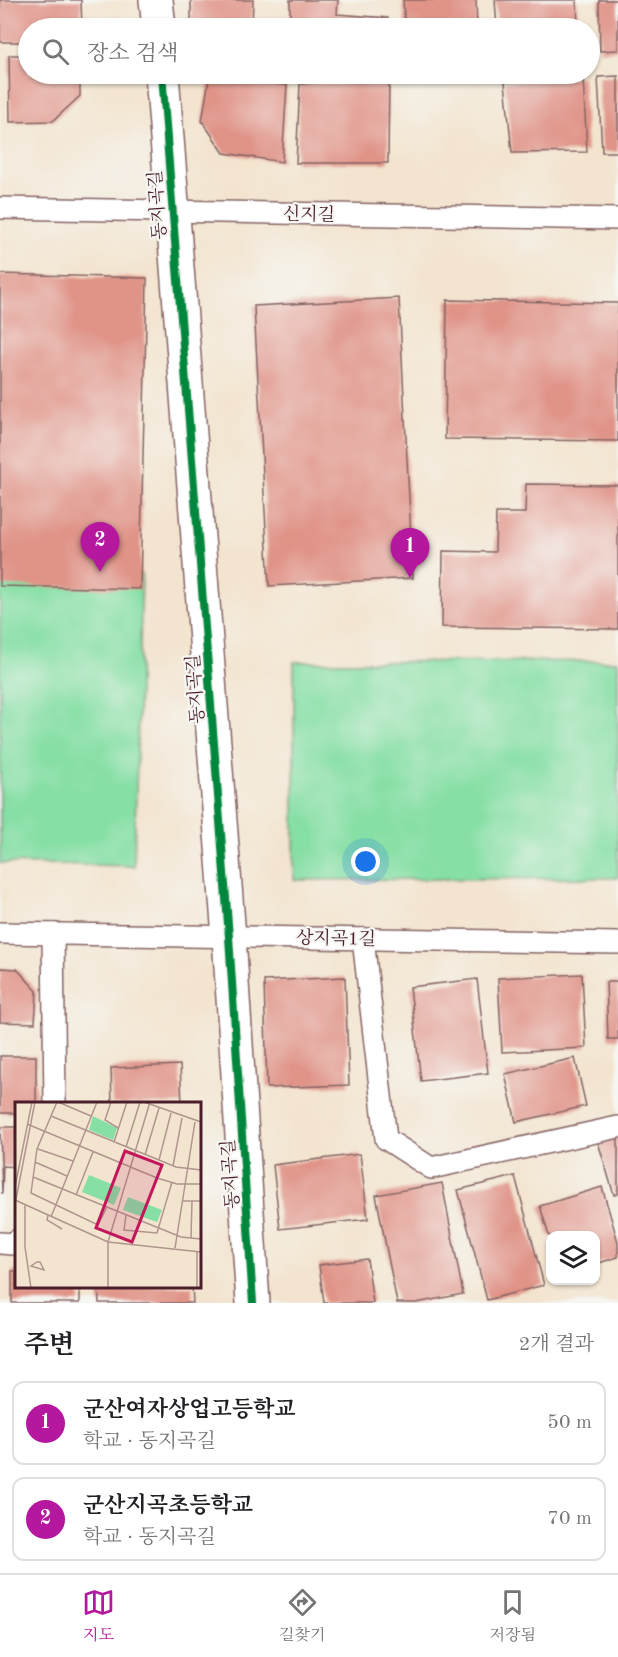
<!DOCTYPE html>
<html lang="ko">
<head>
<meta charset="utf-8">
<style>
  body { margin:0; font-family:"Old Standard TT","Noto Serif KR",serif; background:#f2f2f2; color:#202124 }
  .controls { position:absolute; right:18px; bottom:18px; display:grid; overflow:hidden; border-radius:12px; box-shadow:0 2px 4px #0004 }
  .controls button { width:54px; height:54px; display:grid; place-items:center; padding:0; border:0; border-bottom:2px solid #e0e0e0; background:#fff; color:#202124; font:30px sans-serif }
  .you { position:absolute; left:366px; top:862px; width:21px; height:21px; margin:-15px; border:4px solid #fff; border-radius:50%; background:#1a73e8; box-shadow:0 0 0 9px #1a73e833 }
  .badge { display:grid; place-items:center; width:39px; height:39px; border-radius:50%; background:#b5179e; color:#fff; font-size:20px; font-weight:700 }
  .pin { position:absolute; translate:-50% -50px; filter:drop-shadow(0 2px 3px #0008) }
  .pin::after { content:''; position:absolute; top:32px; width:21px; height:18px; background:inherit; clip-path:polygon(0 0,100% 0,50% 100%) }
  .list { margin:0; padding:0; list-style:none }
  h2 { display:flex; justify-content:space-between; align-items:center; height:78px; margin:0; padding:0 24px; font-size:26px }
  h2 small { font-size:20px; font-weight:400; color:#757577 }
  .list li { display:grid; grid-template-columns:39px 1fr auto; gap:18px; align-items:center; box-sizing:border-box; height:84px; margin:0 12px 12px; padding:0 12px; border:2px solid #e0e0e0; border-radius:12px }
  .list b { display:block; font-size:22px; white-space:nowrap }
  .list p { margin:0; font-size:20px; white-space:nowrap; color:#757577 }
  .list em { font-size:20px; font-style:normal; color:#757577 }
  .icon { flex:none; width:33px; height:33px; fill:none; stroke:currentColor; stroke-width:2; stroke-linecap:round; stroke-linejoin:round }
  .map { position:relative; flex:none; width:618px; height:1303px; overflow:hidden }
  .search { position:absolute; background:#fff; box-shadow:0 2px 4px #0004; left:18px; right:18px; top:18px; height:66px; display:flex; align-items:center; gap:15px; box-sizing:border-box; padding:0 21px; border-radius:33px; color:#757577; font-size:22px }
  .sheet { height:270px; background:#fff }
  nav { display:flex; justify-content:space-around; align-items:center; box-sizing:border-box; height:84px; border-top:2px solid #e0e0e0; background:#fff; font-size:16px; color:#757577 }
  nav a { display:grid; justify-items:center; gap:3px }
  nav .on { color:#b5179e }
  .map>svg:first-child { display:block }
  .green { fill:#86dfa5; stroke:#687f68; stroke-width:1.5 }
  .building { fill:#e09387 }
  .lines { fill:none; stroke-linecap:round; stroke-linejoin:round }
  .service-casing { stroke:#856464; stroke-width:24 }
  .minor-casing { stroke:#856464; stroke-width:36 }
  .service { stroke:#fff; stroke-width:21 }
  .minor { stroke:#fff; stroke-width:33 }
  .cycleway-casing { stroke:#f6f6f2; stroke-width:11 }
  .cycleway { stroke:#00873e; stroke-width:8 }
  .labels { text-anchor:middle; stroke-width:4.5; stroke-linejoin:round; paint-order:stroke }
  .street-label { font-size:18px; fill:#4a1f2b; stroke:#f6f6f2 }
  .inset-road { fill:none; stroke:#af958d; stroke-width:1.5 }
  .view { fill:#c2185b; fill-opacity:0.15; stroke:#c2185b; stroke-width:3 }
  .inset-edge { fill:none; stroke:#4a1f2b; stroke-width:3 }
</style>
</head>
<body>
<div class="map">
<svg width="618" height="1303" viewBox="0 0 618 1303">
  <rect width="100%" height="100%" fill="#f6f6f2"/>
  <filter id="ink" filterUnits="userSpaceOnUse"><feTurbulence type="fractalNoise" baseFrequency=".0167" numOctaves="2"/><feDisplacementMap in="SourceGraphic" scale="12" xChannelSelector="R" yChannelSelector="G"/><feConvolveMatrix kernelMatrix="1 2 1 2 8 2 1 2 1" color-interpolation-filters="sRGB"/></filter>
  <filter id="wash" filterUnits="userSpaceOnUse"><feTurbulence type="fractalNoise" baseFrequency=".008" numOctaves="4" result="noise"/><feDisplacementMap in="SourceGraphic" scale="24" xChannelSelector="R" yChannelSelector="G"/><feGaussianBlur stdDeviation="1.35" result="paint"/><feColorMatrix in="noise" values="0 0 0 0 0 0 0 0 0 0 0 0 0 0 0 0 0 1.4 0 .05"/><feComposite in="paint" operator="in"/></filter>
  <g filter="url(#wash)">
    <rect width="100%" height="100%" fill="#f3e4cf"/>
    <!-- green -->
    <g class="green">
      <polygon points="0,570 142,574 134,866 0,863"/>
      <polygon points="618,661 618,878 294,880 294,662"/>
    </g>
    <g id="blocks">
      <!-- building -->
      <g class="building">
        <polygon points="0,0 81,0 82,28 28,28 28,42 0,42"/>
        <polygon points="191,0 253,0 252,28 191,28"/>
        <polygon points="290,0 338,0 337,14 388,18 387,28 290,28"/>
        <polygon points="403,0 476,0 477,28 405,28"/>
        <polygon points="495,0 577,0 578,28 497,28"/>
        <polygon points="599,0 618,0 618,50 600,51"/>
        <polygon points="9,55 28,55 28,74 80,74 80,96 53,121 10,122"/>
        <polygon points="389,75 388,163 296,163 300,84"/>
        <polygon points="618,76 618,152 602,152 598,77"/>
        <polygon points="583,77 587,152 512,153 505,82"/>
        <polygon points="209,79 287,85 282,162 224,153 202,121"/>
        <polygon points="0,274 147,278 140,589 0,586"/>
        <polygon points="399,298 413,578 269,586 254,306"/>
        <polygon points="447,300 618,303 618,441 445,439"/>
        <polygon points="526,484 618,485 618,629 442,627 443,551 495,552 496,513 525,513"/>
        <polygon points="0,968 17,969 37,991 35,1023 0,1022"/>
        <polygon points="582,974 586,1048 502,1052 498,978"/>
        <polygon points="345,977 349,1085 267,1088 264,981"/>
        <polygon points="477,979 488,1073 421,1081 410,987"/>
        <polygon points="606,982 618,982 618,1039 608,1039"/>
        <polygon points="0,1056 36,1056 36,1104 16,1104 16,1113 0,1113"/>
        <polygon points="575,1058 586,1106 516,1122 505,1074"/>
        <polygon points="180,1065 182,1104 112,1104 111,1068"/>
        <polygon points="0,1127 16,1127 16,1167 3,1166 2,1194"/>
        <polygon points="618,1137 618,1194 614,1195 598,1142"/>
        <polygon points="360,1154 368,1219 280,1229 273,1165"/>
        <polygon points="515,1176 544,1285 487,1300 458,1190"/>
        <polygon points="442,1183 463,1294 416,1303 397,1303 376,1195"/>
        <polygon points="602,1187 618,1242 618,1257 596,1264 596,1236 549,1236 540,1206"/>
        <polygon points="367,1259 373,1303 324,1303 319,1265"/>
        <polygon points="12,1271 16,1271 16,1286 80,1286 80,1303 12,1303"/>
        <polygon points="98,1286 192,1286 193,1303 99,1303"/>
      </g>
    </g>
  </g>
  <g filter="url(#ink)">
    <use href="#blocks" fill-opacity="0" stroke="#856464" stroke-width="1.5"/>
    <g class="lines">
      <!-- service casing -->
      <g class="service-casing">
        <g id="service">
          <polyline points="0,208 618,219"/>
          <polyline points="0,933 618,943"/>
          <polyline points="53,934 55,1104"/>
          <polyline points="363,939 386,1139 431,1168 618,1127"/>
          <polyline points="0,1243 13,1244 16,1241"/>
        </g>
      </g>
      <!-- minor casing -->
      <g class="minor-casing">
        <g id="minor">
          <polyline points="156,0 159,28"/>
          <polyline points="162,74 229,937 253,1303"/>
        </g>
      </g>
      <!-- service -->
      <use href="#service" class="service"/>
      <!-- minor -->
      <use href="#minor" class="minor"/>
      <!-- cycleway casing -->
      <g class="cycleway-casing">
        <polyline id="cycleway" points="162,74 229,937 253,1303"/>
      </g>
      <!-- cycleway -->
      <use href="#cycleway" class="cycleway"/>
    </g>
  </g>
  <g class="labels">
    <!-- street labels -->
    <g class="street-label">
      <text transform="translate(157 205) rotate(-94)" y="6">동지곡길</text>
      <text transform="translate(309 214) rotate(1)" y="6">신지길</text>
      <text transform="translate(195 689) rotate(-94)" y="6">동지곡길</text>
      <text transform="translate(336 938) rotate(1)" y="6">상지곡1길</text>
      <text transform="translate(230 1174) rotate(-94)" y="6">동지곡길</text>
    </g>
  </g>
  <!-- overview -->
  <g transform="translate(15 1102)">
    <rect width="186" height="186" fill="#f3e4cf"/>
    <path d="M78,14L102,26L98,38L74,28ZM74,73L106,86L99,103L67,90ZM113,95L147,108L142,120L108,108Z" fill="#86dfa5"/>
    <path class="inset-road" d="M42,0L22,47L16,91L83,123L92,105M43,0L76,14M96,0L90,18L103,26M129,0L186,20M36,14L161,65L186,68M12,22L142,76L162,82H186M99,40L112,0M111,45L125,0M23,47L58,59M130,53L144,6M144,58L156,11M20,60L52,74M158,64L167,16M18,75L166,135L186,137M0,85L17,0M61,93L78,50M0,98L93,140L186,150M167,99H186M186,99V120M0,102L20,0M10,103V145L16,186M33,113L32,118L47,127M111,113L109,128L142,131L157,80M36,115L82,0M176,136L177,99M160,146L180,20M182,149V186M25,160L29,168L16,164L22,160ZM93,186V140L135,0"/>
    <path class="view" d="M110,49L147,63L117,140L81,126Z"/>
    <rect width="186" height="186" class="inset-edge"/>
  </g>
</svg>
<div class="controls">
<button><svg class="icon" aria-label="layers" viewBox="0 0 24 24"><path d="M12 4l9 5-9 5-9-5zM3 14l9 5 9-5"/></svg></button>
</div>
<div class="you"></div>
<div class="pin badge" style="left:410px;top:578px">1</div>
<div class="pin badge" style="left:100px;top:572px">2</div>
<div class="search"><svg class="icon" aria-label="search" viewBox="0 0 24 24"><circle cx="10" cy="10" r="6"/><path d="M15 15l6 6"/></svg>장소 검색</div>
</div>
<section class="sheet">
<h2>주변<small>2개 결과</small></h2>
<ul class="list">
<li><span class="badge">1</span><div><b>군산여자상업고등학교</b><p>학교 · 동지곡길</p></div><em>50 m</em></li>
<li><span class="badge">2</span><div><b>군산지곡초등학교</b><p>학교 · 동지곡길</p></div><em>70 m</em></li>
</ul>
</section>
<nav>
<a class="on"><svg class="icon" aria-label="map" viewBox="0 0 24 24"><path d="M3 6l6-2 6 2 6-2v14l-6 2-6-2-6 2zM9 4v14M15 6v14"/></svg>지도</a>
<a><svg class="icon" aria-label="directions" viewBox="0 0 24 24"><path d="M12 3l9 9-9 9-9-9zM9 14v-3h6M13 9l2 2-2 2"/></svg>길찾기</a>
<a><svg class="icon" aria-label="saved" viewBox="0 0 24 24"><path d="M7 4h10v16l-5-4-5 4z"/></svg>저장됨</a>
</nav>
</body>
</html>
